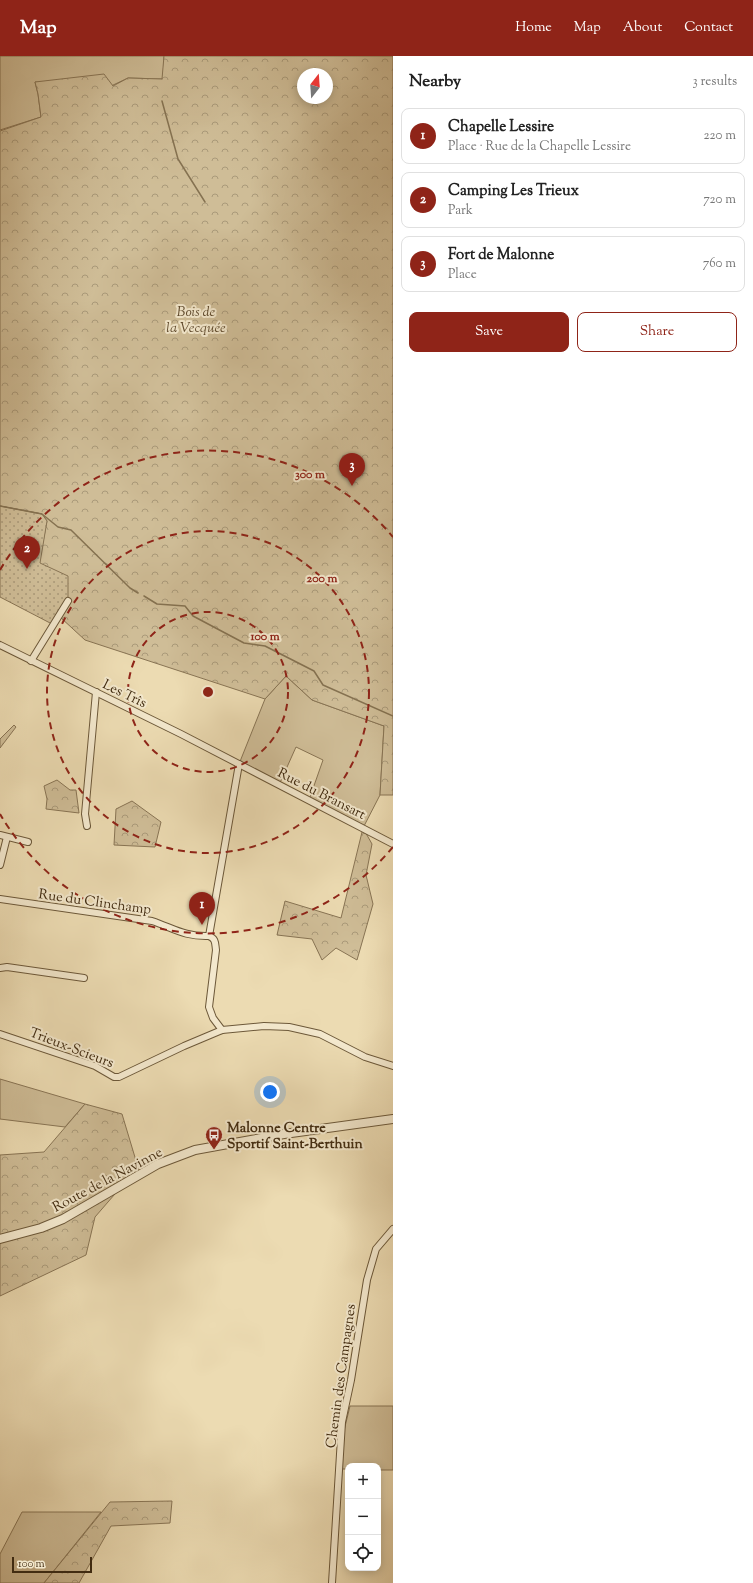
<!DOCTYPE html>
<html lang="en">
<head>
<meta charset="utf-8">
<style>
  body { margin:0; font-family:"Sorts Mill Goudy",serif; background:#f2f2f2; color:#222 }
  .controls { position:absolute; right:12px; bottom:12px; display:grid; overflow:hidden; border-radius:8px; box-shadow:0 2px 10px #0003 }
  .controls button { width:36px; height:36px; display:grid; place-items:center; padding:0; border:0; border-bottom:1px solid #e0e0e0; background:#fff; color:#222; font:20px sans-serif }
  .compass { position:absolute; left:297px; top:12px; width:36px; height:36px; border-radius:50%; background:#fff; box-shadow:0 2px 10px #0003; rotate:17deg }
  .scale { position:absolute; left:12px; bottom:10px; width:80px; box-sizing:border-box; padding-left:4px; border:2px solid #422c11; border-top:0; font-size:11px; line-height:14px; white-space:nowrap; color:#422c11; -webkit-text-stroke:3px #f3e8cd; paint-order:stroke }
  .you { position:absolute; left:270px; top:1036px; width:14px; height:14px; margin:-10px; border:3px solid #fff; border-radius:50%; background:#1a73e8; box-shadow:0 0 0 6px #1a73e833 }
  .badge { display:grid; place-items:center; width:26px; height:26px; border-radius:50%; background:#8f2418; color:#fff; font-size:13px; font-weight:700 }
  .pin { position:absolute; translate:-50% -33px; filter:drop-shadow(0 1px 2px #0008) }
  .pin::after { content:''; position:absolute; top:21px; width:14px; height:12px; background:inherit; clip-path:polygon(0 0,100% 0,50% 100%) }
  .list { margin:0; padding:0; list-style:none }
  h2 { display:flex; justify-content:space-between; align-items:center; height:52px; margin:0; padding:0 16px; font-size:17px }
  h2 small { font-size:13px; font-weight:400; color:#767676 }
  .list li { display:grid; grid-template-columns:26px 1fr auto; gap:12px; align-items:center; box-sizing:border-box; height:56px; margin:0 8px 8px; padding:0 8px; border:1px solid #e0e0e0; border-radius:8px }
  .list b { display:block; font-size:15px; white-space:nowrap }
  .list p { margin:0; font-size:13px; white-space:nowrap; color:#767676 }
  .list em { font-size:13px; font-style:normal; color:#767676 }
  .actions { display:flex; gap:8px; padding:12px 16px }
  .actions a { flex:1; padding:9px 0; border:1px solid #8f2418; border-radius:8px; text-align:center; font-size:14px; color:#8f2418 }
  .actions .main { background:#8f2418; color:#fff }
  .icon { flex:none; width:22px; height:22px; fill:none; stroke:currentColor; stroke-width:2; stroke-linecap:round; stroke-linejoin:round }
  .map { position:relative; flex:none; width:393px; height:1527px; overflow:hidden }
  header { display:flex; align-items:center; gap:24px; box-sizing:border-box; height:56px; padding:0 20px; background:#8f2418; color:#fff }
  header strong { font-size:19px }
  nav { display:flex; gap:22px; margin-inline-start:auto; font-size:14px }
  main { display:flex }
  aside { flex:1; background:#fff }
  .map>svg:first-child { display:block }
  .grass { fill:#cfbd97; stroke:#887454 }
  .forest { fill:url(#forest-crowns); stroke:#887454; fill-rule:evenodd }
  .park { fill:url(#park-dots); stroke:#887454 }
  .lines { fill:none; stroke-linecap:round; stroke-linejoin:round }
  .stream { stroke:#857251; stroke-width:1.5 }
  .minor-casing { stroke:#6c5839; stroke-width:8 }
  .tertiary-casing { stroke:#6c5839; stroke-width:10 }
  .minor { stroke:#f3e8cd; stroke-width:6 }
  .tertiary { stroke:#f3e8cd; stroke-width:8 }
  .ring { fill:none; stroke:#8f2418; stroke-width:2; stroke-dasharray:7 5 }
  .labels { text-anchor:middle; stroke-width:4; stroke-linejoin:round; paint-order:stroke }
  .park-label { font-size:14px; font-style:italic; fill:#5e492c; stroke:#f3e8cd }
  .street-label { font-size:14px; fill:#422c11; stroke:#f3e8cd }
  .poi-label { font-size:14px; font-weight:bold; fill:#422c11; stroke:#f3e8cd; text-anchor:start }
  .centre { fill:#8f2418; stroke:#f3e8cd; stroke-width:2 }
  .ring-label { font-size:12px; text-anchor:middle; font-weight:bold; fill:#8f2418; stroke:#f3e8cd; stroke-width:4; stroke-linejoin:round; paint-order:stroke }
</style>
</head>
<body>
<header>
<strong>Map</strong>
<nav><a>Home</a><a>Map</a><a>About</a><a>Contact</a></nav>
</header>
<main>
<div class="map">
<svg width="393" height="1527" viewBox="0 0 393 1527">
  <defs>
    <pattern id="forest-crowns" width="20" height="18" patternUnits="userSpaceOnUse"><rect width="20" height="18" fill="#cfbd97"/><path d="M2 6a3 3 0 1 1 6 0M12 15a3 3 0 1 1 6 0" fill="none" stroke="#aa9a7a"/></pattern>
    <pattern id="park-dots" width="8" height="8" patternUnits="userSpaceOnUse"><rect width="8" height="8" fill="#cfbd97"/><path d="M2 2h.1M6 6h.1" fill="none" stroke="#aa9a7a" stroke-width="1.8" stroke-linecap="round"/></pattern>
  </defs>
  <rect width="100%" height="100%" fill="#ecdbb2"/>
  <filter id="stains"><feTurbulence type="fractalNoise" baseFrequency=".005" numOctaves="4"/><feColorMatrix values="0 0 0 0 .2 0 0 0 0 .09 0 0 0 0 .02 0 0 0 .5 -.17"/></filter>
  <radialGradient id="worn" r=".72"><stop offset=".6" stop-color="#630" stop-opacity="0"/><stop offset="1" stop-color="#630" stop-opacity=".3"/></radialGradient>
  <!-- grass -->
  <g class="grass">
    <polygon points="0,0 164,0 163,23 128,22 111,30 35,26 38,38 41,61 0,74"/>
    <polygon points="286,620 312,644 384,670 380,739 363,772 309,744 323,704 296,691 279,729 239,708 265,643"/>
    <polygon points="0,1023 85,1048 65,1071 0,1063"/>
    <polygon points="350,1350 393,1350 393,1414 378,1414 378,1410 348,1410 348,1413 342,1413 343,1379"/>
    <polygon points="22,1456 101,1456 44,1527 0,1527 0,1498"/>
  </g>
  <!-- forest -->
  <g class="forest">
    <path d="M164,0H393V739H380L384,670L312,644L286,620L265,643L85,584L60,561L39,507L47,465L42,458L0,450V75L41,61L38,38L35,26L104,18L113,30L128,22L162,23ZM303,18H327V42H303Z"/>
    <polygon points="14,669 16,671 0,692 0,683"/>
    <polygon points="57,724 70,734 76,734 79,757 46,753 47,743 44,730"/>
    <polygon points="132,745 161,766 155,791 114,789 116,753"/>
    <polygon points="363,772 372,788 366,819 373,848 357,904 336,892 322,904 312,883 277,879 285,845 341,862"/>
    <polygon points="85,1048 122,1058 140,1118 121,1131 95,1161 86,1199 0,1240 0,1099 44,1096"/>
    <polygon points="172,1445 170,1467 111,1470 79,1527 44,1527 110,1446"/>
  </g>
  <!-- park -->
  <polygon class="park" points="0,450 42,458 47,465 40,507 68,520 68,545 52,568 0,541"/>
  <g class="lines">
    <!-- stream -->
    <g class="stream">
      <polyline points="162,45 178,103 205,146"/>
      <polyline points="0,450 42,458 58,471 71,474 130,532 138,537"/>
      <polyline points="144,540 157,548 185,550 193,560 244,587 265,590 314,615 323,629 393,660"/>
    </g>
    <!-- minor casing -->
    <g class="minor-casing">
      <g id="minor">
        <polyline points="0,589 181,678 393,788"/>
        <polyline points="31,605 68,545"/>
        <polyline points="87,770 85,758 96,636"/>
        <polyline points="0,779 28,786"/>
        <polyline points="0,809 7,781"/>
        <path d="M0,843L152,865C173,872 185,881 209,880"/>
        <polyline points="0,912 7,911 84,922"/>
        <path d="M222,974L213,962L209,951L216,894C215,887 216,883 209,880L239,708"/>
        <polyline points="0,978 95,1010 114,1021 119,1021 184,990 222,974 264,970 289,971 320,978 365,1001 393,1010"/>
        <polyline points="332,1527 342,1366 351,1324 367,1224 376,1193 393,1173"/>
      </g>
    </g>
    <!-- tertiary casing -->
    <g class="tertiary-casing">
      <polyline id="tertiary" points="0,1183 41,1172 63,1163 158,1108 195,1094 284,1078 393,1063"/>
    </g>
    <!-- minor -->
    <use href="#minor" class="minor"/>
    <!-- tertiary -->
    <use href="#tertiary" class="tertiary"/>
  </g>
  <!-- distance rings -->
  <g class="ring">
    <circle cx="208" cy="636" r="80"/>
    <circle cx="208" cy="636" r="161"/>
    <path d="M393 791A241 241 0 0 1 0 758M0 514A241 241 0 0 1 393 481"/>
  </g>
  <!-- icons -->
  <defs>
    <g id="bus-pin" transform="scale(0.9)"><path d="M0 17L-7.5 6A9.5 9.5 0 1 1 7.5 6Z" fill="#8f2418" stroke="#f3e8cd"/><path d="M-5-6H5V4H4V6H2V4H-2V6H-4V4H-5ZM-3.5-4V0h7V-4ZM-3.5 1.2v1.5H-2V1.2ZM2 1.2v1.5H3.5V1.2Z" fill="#fff"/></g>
  </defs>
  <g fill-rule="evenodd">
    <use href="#bus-pin" x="214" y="1079"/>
  </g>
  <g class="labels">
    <!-- park labels -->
    <g class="park-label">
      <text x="196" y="260">Bois de<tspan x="196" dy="16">la Vecquée</tspan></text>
    </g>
    <!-- street labels -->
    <g class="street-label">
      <text transform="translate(125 637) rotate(26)" y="5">Les Trîs</text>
      <text transform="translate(322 737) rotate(27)" y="5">Rue du Bransart</text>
      <text transform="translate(95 845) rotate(8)" y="5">Rue du Clinchamp</text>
      <text transform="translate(72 991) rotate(21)" y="5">Trieux-Scieurs</text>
      <text transform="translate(107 1123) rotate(-28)" y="5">Route de la Navinne</text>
      <text transform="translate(340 1320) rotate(-82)" y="5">Chemin des Campagnes</text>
    </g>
    <!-- poi labels -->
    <g class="poi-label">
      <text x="227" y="1076">Malonne Centre<tspan x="227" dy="16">Sportif Saint-Berthuin</tspan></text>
    </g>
  </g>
  <circle cx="208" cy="636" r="6" class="centre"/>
  <g class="ring-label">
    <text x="310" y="422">300 m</text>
    <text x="322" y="526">200 m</text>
    <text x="265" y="584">100 m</text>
  </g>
  <rect width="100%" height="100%" filter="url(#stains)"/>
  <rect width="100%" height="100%" fill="url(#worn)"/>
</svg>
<div class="controls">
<button>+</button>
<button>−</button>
<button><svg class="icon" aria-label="locate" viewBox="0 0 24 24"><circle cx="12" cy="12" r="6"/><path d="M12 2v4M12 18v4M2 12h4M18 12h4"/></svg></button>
</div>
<svg class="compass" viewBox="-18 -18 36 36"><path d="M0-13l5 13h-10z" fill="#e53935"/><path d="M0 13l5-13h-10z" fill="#767676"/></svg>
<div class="scale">100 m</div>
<div class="you"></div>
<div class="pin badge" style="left:202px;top:869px">1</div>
<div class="pin badge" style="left:27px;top:513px">2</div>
<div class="pin badge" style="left:352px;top:430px">3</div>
</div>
<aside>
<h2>Nearby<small>3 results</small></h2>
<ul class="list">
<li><span class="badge">1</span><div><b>Chapelle Lessire</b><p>Place · Rue de la Chapelle Lessire</p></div><em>220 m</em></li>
<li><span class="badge">2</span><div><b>Camping Les Trieux</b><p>Park</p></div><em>720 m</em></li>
<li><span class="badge">3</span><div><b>Fort de Malonne</b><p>Place</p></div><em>760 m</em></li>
</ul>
<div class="actions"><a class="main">Save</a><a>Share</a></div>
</aside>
</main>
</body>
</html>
